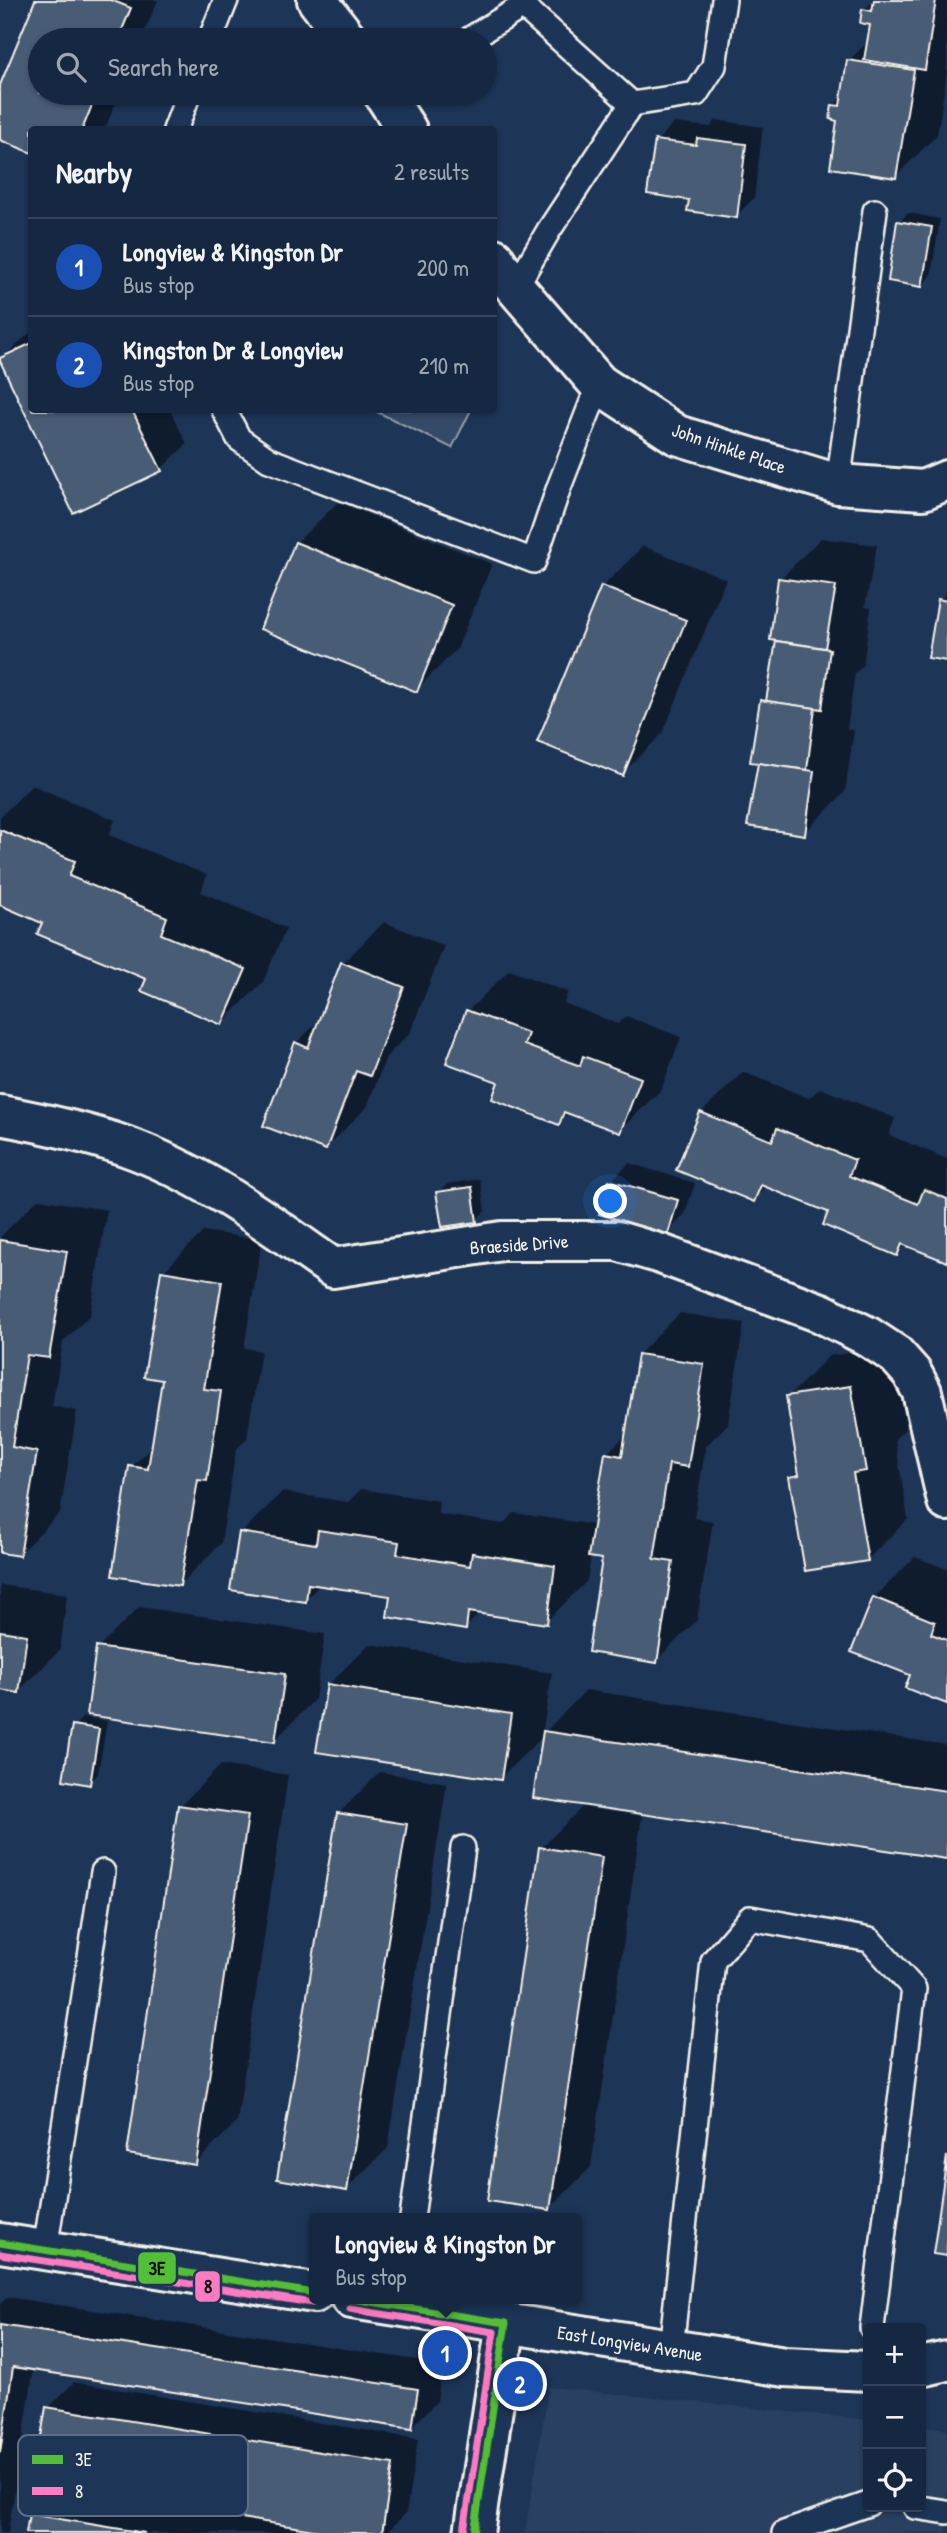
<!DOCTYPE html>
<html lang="en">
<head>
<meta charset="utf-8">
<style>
  body { margin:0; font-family:"Patrick Hand",sans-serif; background:#1f3048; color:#f1f3f6 }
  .controls { position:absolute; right:21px; bottom:21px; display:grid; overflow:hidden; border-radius:7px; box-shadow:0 2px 5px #0004 }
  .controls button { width:63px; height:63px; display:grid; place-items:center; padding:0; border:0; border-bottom:2px solid #35445a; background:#162841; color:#f1f3f6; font:35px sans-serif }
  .you { position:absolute; left:611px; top:1202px; width:24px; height:24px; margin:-18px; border:5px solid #fff; border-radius:50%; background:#1a73e8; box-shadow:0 0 0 10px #1a73e833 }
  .badge { display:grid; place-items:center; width:46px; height:46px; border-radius:50%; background:#db2777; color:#fff; font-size:23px; font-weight:700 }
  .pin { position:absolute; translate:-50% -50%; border:4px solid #fff; box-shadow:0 2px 7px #0006 }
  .popup { position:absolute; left:309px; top:2213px; width:273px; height:91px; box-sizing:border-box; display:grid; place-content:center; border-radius:7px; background:#162841; filter:drop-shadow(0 2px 5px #0005); font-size:23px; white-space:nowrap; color:#9ea6b1 }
  .popup b { font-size:26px; color:#f1f3f6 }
  .popup::after { content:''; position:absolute; left:50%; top:100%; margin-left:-14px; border:14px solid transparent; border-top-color:#162841 }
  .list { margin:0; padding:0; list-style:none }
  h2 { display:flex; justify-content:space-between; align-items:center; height:91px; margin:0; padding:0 28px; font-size:30px }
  h2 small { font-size:23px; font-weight:400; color:#9ea6b1 }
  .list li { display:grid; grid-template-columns:46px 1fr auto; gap:21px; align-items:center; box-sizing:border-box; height:98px; padding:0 28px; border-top:2px solid #35445a }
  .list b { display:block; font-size:26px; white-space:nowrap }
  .list p { margin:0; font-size:23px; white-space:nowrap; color:#9ea6b1 }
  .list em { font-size:23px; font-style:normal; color:#9ea6b1 }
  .icon { flex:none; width:38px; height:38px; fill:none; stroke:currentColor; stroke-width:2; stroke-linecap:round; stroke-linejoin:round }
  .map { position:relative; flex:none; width:947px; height:2533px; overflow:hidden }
  .search { position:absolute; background:#162841; box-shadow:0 2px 5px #0004; left:28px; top:28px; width:469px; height:77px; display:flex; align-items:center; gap:18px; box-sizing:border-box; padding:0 24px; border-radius:38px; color:#9ea6b1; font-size:26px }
  .panel { position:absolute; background:#162841; box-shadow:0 2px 5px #0004; left:28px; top:126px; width:469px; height:287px; border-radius:7px }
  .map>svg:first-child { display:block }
  .built { fill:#2a4060 }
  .green { fill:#354a67; stroke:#949ea8; stroke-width:2 }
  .shadow { fill:#0007; fill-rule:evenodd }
  .building { fill:#485b74; stroke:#f4f1e8; stroke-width:2 }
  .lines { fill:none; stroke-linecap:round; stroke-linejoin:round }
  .lane-casing { stroke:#f4f1e8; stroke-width:28 }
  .street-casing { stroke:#f4f1e8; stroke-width:44 }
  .lane { stroke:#1d3557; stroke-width:23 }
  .street { stroke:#1d3557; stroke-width:38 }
  .bus-1-casing { stroke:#1d3557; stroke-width:12 }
  .bus-2-casing { stroke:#1d3557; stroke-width:12 }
  .bus-1 { stroke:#53bf36; stroke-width:7 }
  .bus-2 { stroke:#fe7ac1; stroke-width:7 }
  .labels { text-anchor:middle; stroke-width:5; stroke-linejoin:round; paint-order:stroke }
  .street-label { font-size:19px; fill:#f4f1e8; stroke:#1d3557 }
  .key { fill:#1d3557; stroke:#5e6d82; stroke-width:2 }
  .key-label { font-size:19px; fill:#f4f1e8 }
  .line-badge { stroke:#1d3557; stroke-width:2.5 }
  .pale-badge-label { font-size:19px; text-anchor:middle; font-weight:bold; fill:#111 }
</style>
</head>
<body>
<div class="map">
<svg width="947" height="2533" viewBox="0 0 947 2533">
  <rect width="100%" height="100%" fill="#1d3557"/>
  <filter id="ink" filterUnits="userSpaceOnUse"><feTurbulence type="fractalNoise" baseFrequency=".0143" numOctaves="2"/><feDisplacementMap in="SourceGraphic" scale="14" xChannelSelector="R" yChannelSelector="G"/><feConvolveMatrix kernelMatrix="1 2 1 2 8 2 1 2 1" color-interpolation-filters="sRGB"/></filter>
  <g filter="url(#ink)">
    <!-- built -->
    <polygon class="built" points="549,2387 868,2420 868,2507 921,2507 921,2426 947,2429 947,2533 525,2533"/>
    <!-- green -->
    <polygon class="green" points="373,410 471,410 452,448"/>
    <!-- shadow -->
    <g class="shadow">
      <polygon points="37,0 158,0 141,40 40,40 40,93 120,93 107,124 102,130 32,130 0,138 0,90"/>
      <polygon points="874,0 947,0 947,72 937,135 896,176 839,119 833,106 843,96 849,60 870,40 872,23 864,10"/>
      <polygon points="716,120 763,127 754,198 736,216 691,199 657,141 674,123 710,127"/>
      <polygon points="908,213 940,219 931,276 922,285 899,222"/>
      <polygon points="32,331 32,410 170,410 187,444 161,469 74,511 1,359"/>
      <polygon points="338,502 492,564 457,649 416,690 296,543"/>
      <polygon points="821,538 877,545 865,607 871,608 863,666 855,673 847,729 854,730 845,792 804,833 760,761 761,701 769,694 778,639 780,579"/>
      <polygon points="643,546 726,579 663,733 622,774 602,587"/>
      <polygon points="947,593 947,659 940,600"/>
      <polygon points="32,785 115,820 109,835 207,875 201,892 286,928 263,982 222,1023 148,978 44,922 0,903 0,817"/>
      <polygon points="384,922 444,946 410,1033 386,1057 367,1107 326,1148 296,1043 321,1019 343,963"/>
      <path d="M509,970L568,992L564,1003L618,1024L626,1016L681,1037L661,1090L619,1131L569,1112L558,1123L500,1081L448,1061L468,1011ZM535,1047L589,1067L587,1070L535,1051Z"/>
      <polygon points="743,1072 809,1098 820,1088 895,1118 889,1135 947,1159 947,1260 907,1244 897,1254 831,1211 768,1185 753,1200 701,1113"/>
      <polygon points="629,1163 695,1183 685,1214 668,1232 611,1181"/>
      <polygon points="480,1179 485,1211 476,1220 438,1193 447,1184"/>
      <polygon points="38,1199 107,1210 90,1315 63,1342 52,1406 77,1411 60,1513 19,1554 0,1551 0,1237"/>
      <polygon points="204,1231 262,1240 244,1348 261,1351 247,1438 236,1450 221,1543 180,1585 131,1467 154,1445 164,1379 163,1272"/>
      <polygon points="680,1313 744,1323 728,1424 706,1446 694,1518 713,1521 697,1620 656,1661 605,1558 591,1556 587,1581 546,1622 481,1612 465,1628 392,1594 321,1584 305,1600 241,1533 282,1492 348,1502 361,1489 439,1501 438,1514 503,1524 514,1513 595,1525 606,1454 627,1434 639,1354"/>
      <polygon points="892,1346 906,1428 895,1439 908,1519 867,1560 791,1477 800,1468 788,1397 829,1356"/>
      <polygon points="915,1557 947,1569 947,1702 912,1674 874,1598"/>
      <polygon points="0,1585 67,1594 60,1650 19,1691 0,1689"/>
      <polygon points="139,1607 325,1634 315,1699 274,1741 98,1648"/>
      <polygon points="369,1644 552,1673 542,1735 586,1690 947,1745 947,1857 545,1734 500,1778 328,1685"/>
      <polygon points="83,1717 107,1721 98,1774 89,1783 74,1726"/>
      <polygon points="221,1765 288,1775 237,2122 196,2163 180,1806"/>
      <polygon points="380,1772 447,1783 388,2148 346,2189 338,1814"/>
      <polygon points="582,1807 642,1816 591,2167 549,2209 541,1848"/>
      <polygon points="7,2297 443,2364 437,2401 412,2427 34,2368 8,2533 0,2533 0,2304"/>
      <polygon points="74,2382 418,2439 406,2513 386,2533 27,2533 30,2514 58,2486 48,2408"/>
    </g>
    <!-- building -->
    <g class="building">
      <polygon points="35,0 111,0 131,8 118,40 40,40 40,93 97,93 82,130 32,130 32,153 0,140 0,85"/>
      <polygon points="874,0 936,0 925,70 864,60 870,25 860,23 862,9 872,11"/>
      <polygon points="847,60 914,70 896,178 830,168 837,121 830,119 832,105 840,106"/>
      <polygon points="697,138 746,144 737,218 687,211 689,200 647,194 655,140 696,145"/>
      <polygon points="897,221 932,227 922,287 888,281"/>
      <polygon points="32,343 32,410 132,410 162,471 73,513 0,361 0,358"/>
      <polygon points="295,542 452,605 417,692 260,629"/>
      <polygon points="778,578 836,586 825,648 770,640"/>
      <polygon points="601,586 686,620 623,776 537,742"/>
      <polygon points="938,599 947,601 947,661 928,658"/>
      <polygon points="776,641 830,649 822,709 766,701"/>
      <polygon points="760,700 815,708 807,770 750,762"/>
      <polygon points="758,763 814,771 805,835 747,826"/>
      <polygon points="0,830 75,861 69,876 167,917 161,934 246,969 222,1025 141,991 146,979 37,934 42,923 0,905"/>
      <polygon points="341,962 404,987 370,1076 356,1071 326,1150 263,1126 295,1042 308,1048"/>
      <polygon points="466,1010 528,1033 524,1045 580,1066 583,1056 641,1078 620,1133 564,1112 559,1125 492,1099 498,1082 446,1063"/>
      <polygon points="700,1112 772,1141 777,1128 855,1160 849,1176 918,1204 924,1189 947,1199 947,1262 902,1244 897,1256 823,1225 828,1212 761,1185 754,1202 676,1170"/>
      <polygon points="609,1180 678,1200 668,1234 599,1214"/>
      <polygon points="472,1187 477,1222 442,1227 436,1192"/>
      <polygon points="0,1240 67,1251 49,1358 27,1355 12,1447 37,1452 20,1556 0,1553"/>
      <polygon points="161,1271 222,1281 204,1389 221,1391 207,1481 198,1480 180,1586 112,1576 129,1466 148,1469 162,1380 144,1377"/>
      <polygon points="638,1354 704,1364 688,1467 669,1464 654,1559 673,1562 657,1663 588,1652 602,1559 588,1557 605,1453 622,1456"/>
      <polygon points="851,1386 866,1471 853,1473 868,1561 805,1571 789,1477 799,1475 786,1396"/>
      <polygon points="318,1530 399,1542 397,1554 470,1566 472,1553 555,1566 547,1624 468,1612 466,1630 387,1617 390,1596 308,1584 306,1602 230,1590 239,1532 316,1544"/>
      <polygon points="873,1597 935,1622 931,1634 947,1640 947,1704 905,1688 910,1675 851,1652"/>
      <polygon points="0,1631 27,1635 19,1693 0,1690"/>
      <polygon points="96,1647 285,1674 275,1742 87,1715"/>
      <polygon points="327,1684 511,1714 501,1780 316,1752"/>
      <polygon points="72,1725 99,1729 90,1785 63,1780"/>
      <polygon points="543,1731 947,1791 947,1859 533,1798"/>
      <polygon points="178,1805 248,1815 196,2165 127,2154"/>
      <polygon points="337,1813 407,1824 347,2191 277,2179"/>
      <polygon points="539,1847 602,1857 550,2210 487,2201"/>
      <polygon points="947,2156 947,2256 933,2254"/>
      <polygon points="0,2325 418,2389 412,2429 13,2367 0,2453"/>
      <polygon points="46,2407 393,2464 382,2533 332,2533 33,2484"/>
      <polygon points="29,2514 145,2533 26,2533"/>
    </g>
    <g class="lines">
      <!-- lane casing -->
      <g class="lane-casing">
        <g id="lane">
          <polyline points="210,40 226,0"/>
          <polyline points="468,40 523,6 632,104 549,230 515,288"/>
          <polyline points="632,104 696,94 714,66 724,0"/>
          <polyline points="175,130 189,93"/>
          <polyline points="224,410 239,439 269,460 534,561 559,487 599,384"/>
          <polyline points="838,484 875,211"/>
          <polyline points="412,2218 463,1848"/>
          <polyline points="45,2250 103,1872"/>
          <polyline points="671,2349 713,1961 750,1918 870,1940 914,1989 872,2328"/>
          <polyline points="915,2507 947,2512"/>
          <polyline points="784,2533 868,2504"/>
        </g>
      </g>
      <!-- street casing -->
      <g class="street-casing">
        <g id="street">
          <polyline points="317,0 348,40"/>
          <polyline points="383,93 407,130"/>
          <polyline points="494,258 507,278 599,384 677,435 838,484 923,490 947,480"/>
          <path d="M0,1115C43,1123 84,1132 125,1146C202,1173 267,1222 333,1268L502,1241H617L661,1254L821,1313L867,1336L896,1355L912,1373L922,1392L947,1501"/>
          <polyline points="0,2243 314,2293"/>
          <polyline points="352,2299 785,2367 868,2371"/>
          <polyline points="921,2367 947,2361"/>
          <polyline points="474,2533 506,2323"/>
        </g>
      </g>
      <!-- lane -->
      <use href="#lane" class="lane"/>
      <!-- street -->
      <use href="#street" class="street"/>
      <!-- bus-1 casing -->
      <g class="bus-1-casing">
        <g id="bus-1">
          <polyline points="0,2243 314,2293"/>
          <polyline points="352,2299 506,2323 474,2533"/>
        </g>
      </g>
      <!-- bus-2 casing -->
      <g class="bus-2-casing">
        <g id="bus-2">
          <polyline points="0,2254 312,2303"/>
          <polyline points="350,2309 494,2332 464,2531"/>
        </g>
      </g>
      <!-- bus-1 -->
      <use href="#bus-1" class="bus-1"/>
      <!-- bus-2 -->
      <use href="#bus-2" class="bus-2"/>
    </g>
  </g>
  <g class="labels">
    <!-- street labels -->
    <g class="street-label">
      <text transform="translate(729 448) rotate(19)" y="7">John Hinkle Place</text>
      <text transform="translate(519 1244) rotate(-4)" y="7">Braeside Drive</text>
      <text transform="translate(630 2343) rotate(9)" y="7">East Longview Avenue</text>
    </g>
  </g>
  <!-- legend -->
  <rect x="18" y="2435" width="230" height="81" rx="10" class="key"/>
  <rect x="32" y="2455" width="31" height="9" fill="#53bf36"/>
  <rect x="32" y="2487" width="31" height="8" fill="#fe7ac1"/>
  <g class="key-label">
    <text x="75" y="2466">3E</text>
    <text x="75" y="2498">8</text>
  </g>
  <g class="line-badge">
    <rect x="137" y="2251" width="40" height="34" rx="7" fill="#53bf36"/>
    <rect x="194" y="2270" width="27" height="33" rx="7" fill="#fe7ac1"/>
  </g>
  <g class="pale-badge-label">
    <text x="157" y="2275">3E</text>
    <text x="208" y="2293">8</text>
  </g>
</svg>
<div class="controls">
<button>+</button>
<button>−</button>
<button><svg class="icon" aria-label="locate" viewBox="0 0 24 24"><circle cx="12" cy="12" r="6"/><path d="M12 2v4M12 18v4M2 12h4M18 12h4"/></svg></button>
</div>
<div class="you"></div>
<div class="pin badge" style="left:445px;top:2353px;background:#1a4fb4">1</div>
<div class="popup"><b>Longview &amp; Kingston Dr</b>Bus stop</div>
<div class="pin badge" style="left:520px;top:2384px;background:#1a4fb4">2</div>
<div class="search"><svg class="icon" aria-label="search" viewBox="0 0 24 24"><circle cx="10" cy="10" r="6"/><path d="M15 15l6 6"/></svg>Search here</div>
<section class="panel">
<h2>Nearby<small>2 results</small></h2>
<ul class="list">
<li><span class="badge" style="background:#1a4fb4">1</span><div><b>Longview &amp; Kingston Dr</b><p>Bus stop</p></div><em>200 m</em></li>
<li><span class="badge" style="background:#1a4fb4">2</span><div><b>Kingston Dr &amp; Longview</b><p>Bus stop</p></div><em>210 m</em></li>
</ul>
</section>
</div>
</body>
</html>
